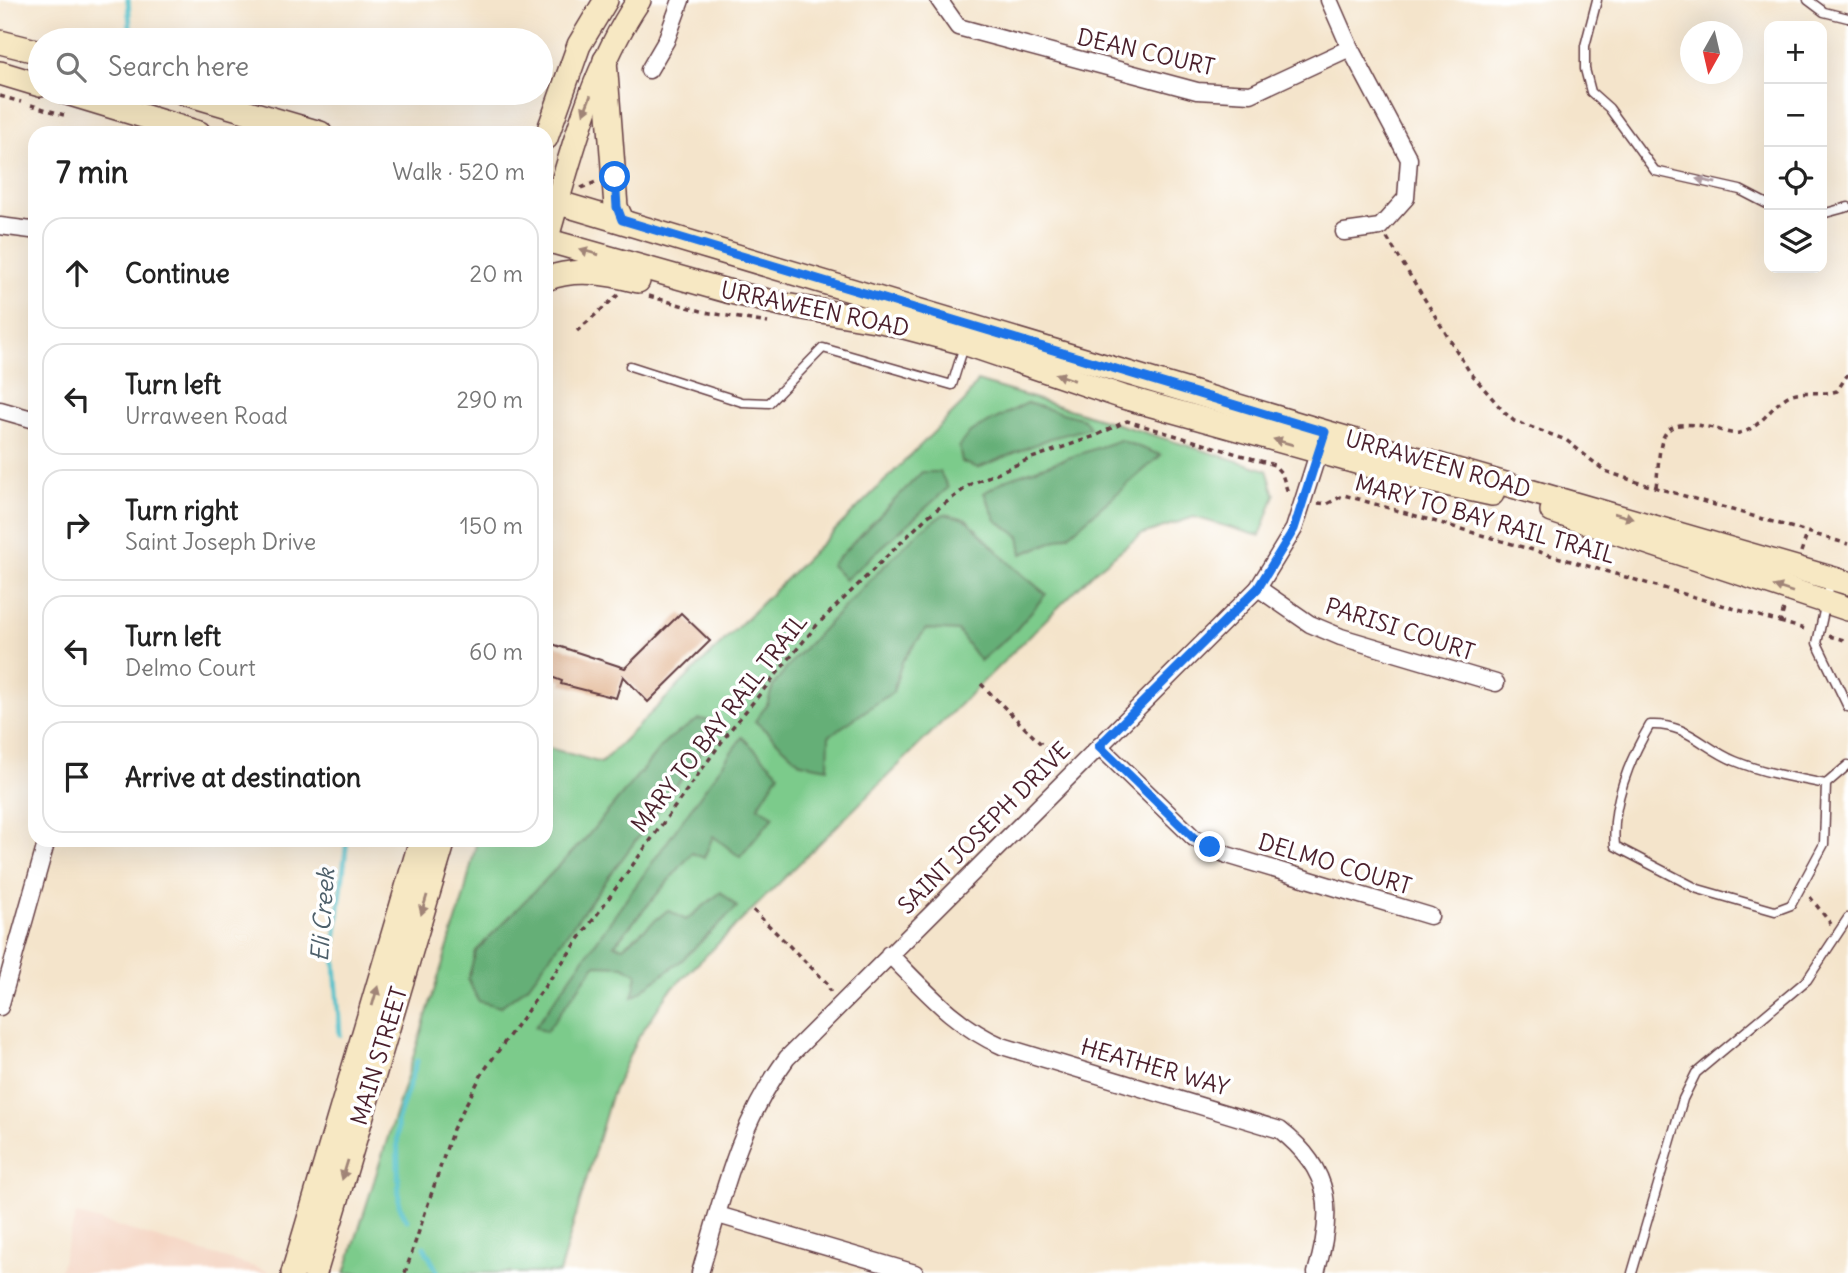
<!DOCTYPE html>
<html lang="en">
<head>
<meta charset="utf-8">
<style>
  body { margin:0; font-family:Delius,sans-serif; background:#f6f6f6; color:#222 }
  .controls { position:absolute; right:21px; top:21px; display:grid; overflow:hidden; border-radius:14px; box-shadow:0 7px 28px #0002 }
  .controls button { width:63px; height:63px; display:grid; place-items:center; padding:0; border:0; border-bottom:2px solid #e0e0e0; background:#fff; color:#222; font:35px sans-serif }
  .compass { position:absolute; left:1680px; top:21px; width:63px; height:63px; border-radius:50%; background:#fff; box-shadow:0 7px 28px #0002; rotate:188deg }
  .stop { position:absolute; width:21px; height:21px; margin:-16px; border:5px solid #1a73e8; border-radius:50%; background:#fff }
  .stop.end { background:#1a73e8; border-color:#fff; box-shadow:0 2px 7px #0008 }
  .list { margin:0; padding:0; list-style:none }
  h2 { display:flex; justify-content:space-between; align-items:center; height:91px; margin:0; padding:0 28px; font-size:30px }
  h2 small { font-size:23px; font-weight:400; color:#767676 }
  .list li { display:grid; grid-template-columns:46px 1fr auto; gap:21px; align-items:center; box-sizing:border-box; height:112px; margin:0 14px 14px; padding:0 14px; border:2px solid #e0e0e0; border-radius:21px }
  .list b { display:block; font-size:26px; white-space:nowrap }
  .list p { margin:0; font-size:23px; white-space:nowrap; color:#767676 }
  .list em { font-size:23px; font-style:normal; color:#767676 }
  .icon { flex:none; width:38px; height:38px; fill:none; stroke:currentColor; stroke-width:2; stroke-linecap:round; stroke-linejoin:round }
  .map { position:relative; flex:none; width:1848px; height:1273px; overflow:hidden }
  .search { position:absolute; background:#fff; box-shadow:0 7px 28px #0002; left:28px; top:28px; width:525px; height:77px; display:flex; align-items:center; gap:18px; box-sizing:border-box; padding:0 24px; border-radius:38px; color:#767676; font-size:26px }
  .panel { position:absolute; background:#fff; box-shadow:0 7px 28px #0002; left:28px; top:126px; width:525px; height:721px; border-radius:21px }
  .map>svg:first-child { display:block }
  .built { fill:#f4d3c0 }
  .green { fill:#7ccb8b; stroke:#63755b; stroke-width:2 }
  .forest { fill:#65af77; stroke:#586751; stroke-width:2 }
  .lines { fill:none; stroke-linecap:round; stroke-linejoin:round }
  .stream { stroke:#54c1cb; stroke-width:5 }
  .building { fill:#d79765 }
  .lane-casing { stroke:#643d43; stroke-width:11 }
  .street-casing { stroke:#643d43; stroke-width:19 }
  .secondary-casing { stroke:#643d43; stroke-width:26 }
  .path { stroke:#643d43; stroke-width:3.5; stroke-dasharray:5 5; stroke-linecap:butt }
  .lane { stroke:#fff; stroke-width:8 }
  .street { stroke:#fff; stroke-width:16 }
  .secondary { stroke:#f7e8c3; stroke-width:23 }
  .oneway { fill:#a08477 }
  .oneway2 { fill:#ae9aa0 }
  .route { stroke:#1a73e8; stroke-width:9 }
  .labels { text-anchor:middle; stroke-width:7; stroke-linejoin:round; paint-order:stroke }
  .street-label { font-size:23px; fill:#4a1f2b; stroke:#fff }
  .water-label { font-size:24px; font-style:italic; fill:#4e606b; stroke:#fff }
</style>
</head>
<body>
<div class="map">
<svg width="1848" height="1273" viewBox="0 0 1848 1273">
  <rect width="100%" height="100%" fill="#fff"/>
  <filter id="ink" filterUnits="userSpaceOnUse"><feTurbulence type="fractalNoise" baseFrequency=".0143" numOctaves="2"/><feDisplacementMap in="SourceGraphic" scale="14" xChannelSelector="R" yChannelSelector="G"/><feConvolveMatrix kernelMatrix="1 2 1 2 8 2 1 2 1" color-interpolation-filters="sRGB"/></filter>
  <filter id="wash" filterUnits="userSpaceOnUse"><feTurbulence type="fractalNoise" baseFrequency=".00686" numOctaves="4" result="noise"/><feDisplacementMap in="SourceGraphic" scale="28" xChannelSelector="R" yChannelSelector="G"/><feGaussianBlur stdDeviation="1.57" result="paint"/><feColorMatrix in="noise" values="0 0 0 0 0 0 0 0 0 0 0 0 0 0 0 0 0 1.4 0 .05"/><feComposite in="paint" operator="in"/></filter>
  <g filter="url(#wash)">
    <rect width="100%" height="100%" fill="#f4e4cb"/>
    <!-- built -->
    <polygon class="built" points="76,1214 268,1271 268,1273 59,1273"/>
    <!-- green -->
    <polygon class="green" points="977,381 1267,470 1275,495 1260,536 1194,517 1140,535 1094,572 668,993 636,1041 611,1096 559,1273 345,1273 463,899 477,840 546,840 546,747 601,763 965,401"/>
    <!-- forest -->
    <g class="forest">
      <polygon points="1027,403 1084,419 1090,428 1051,438 978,468 962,462 959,446 970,432"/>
      <polygon points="1120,440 1161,455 1069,535 1022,554 1019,536 996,520 984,493 1007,479"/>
      <polygon points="922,472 940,472 948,488 845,580 831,565"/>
      <polygon points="944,514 966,519 1012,566 1046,594 1016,630 980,661 958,631 926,629 902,662 893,692 829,736 828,768 801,763 755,721 767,705 773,686 794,659 882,568 920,531"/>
      <polygon points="699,719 712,721 713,736 528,986 500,1007 478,1001 468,979 476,951 586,838 667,740"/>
      <polygon points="742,737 779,773 758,807 774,816 740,857 713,836 704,858 692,853 614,945 623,947 668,910 686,920 721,892 737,907 682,960 633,997 637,974 623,966 595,965 546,1032 535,1027"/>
    </g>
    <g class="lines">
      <!-- stream -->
      <g class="stream">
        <polyline points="128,0 131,40"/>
        <polyline points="340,1035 334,949 347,840"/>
        <polyline points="407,1220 399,1205 397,1122 417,1061"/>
        <polyline points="424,1247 438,1273"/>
      </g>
    </g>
    <g id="blocks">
      <!-- building -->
      <polygon class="building" points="681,613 710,641 648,702 623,676 616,698 561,684 562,681 546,675 546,642 625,668"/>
    </g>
  </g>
  <g filter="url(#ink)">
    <use href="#blocks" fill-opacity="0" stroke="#643d43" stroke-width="2"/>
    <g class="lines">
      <!-- lane casing -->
      <g class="lane-casing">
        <g id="lane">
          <polyline points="1597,0 1585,46 1585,69 1591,92 1609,108 1655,171 1740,190 1769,205"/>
          <polyline points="1808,0 1824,12 1848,18"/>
          <polyline points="1822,214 1848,207"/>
          <polyline points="630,366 742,402 769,403 823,348 952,385 964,346"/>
          <polyline points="1831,579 1817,643 1848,707"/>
          <path d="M1826,784C1795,778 1764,773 1735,761C1703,748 1687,723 1650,725C1629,760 1611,805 1615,846L1698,889L1775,911L1791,905L1824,844L1826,784L1848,765"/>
          <polyline points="1632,1273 1683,1099 1696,1073 1807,980 1848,918"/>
        </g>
      </g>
      <!-- street casing -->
      <g class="street-casing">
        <g id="street">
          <polyline points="939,0 958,27 1197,91 1251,94 1350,48"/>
          <polyline points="1329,0 1350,48 1409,159 1406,198 1380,227 1344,232"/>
          <polyline points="649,70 666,41 681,0"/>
          <polyline points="0,226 31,230"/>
          <polyline points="0,410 35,420"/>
          <polyline points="1258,588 1310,624 1341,637 1496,683"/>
          <polyline points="1099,746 1194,838 1227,855 1430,916"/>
          <path d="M889,954C925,990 955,1026 1002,1046L1280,1130C1333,1171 1334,1213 1316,1273"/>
          <polyline points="0,1007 47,840"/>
          <polyline points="718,1215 915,1273"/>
          <path d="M700,1273C723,1196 738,1124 787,1058L1258,588L1294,529L1321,444"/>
        </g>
      </g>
      <!-- secondary casing -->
      <g class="secondary-casing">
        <g id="secondary">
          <polyline points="0,42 40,52"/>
          <polyline points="605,60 616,207 622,220"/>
          <polyline points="0,73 40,85"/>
          <polyline points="67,93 199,133"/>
          <polyline points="184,93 320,133"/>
          <polyline points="546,138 579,45 606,0"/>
          <polyline points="546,199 1325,432 1848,583"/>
          <polyline points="546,240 727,291 785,305 881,321 964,343 1123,397 1399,474 1492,494"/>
          <path d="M546,241C570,158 590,73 639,0"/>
          <path d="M546,279C575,267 608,273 638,281"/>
          <polyline points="1552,511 1848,609"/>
          <polyline points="293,1273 421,840"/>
          <polyline points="315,1273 444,840"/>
        </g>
      </g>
      <!-- path -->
      <g class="path">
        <polyline points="0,96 21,102"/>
        <polyline points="31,105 64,115"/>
        <polyline points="581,188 596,182"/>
        <polyline points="1387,238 1469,371 1504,412 1514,421 1566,440 1605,471 1637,482 1848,544"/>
        <polyline points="649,296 705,312 768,323"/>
        <polyline points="577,331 618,295"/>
        <path d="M1656,487C1662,439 1654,415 1713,428C1721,430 1731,435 1739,433C1762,429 1770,405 1790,395C1804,389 1821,396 1837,391L1848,374"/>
        <polyline points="1318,503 1327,504 1344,495 1780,622 1785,606"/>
        <polyline points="1801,552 1807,534"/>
        <polyline points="1780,622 1808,630"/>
        <polyline points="1829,636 1848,641"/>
        <polyline points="981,684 1052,755 1056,767"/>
        <polyline points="1810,897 1831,924"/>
        <polyline points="753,910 829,985 830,992"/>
        <polyline points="405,1273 453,1129 483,1072 731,729 817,625 928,516 971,484 1032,458 1095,436 1127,421 1274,465 1282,474 1288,493"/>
      </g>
      <!-- lane -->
      <use href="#lane" class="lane"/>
      <!-- street -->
      <use href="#street" class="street"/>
      <!-- secondary -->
      <use href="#secondary" class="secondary"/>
    </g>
    <!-- one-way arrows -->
    <defs><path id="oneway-solid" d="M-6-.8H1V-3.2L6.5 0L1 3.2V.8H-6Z" transform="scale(1.75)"/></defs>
    <g class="oneway">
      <use href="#oneway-solid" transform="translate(587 105) rotate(111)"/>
      <use href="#oneway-solid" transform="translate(589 252) rotate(-164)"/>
      <use href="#oneway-solid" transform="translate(1065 377) rotate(-161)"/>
      <use href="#oneway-solid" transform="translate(1283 442) rotate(-164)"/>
      <use href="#oneway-solid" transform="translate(1624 516) rotate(16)"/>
      <use href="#oneway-solid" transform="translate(1783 589) rotate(-162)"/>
      <use href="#oneway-solid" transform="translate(424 905) rotate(107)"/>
      <use href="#oneway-solid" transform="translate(375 996) rotate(-74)"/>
      <use href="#oneway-solid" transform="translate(345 1170) rotate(107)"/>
    </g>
    <use class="oneway2" href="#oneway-solid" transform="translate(1706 181) rotate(-168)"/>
  </g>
  <g class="lines" filter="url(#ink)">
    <!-- route -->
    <polyline class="route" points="615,177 617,207 622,220 1325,432 1294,529 1258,588 1099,746 1194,838 1210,847"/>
  </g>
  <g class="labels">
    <!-- street labels -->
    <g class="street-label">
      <text transform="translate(1146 52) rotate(13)" y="8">DEAN COURT</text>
      <text transform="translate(815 309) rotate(12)" y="8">URRAWEEN ROAD</text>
      <text transform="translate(1438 464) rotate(16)" y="8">URRAWEEN ROAD</text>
      <text transform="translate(1485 519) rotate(16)" y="8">MARY TO BAY RAIL TRAIL</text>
      <text transform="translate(1400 629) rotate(18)" y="8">PARISI COURT</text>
      <text transform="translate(719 723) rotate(-52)" y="8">MARY TO BAY RAIL TRAIL</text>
      <text transform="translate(984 828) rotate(-45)" y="8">SAINT JOSEPH DRIVE</text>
      <text transform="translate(1335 864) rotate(17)" y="8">DELMO COURT</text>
      <text transform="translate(379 1056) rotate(-73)" y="8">MAIN STREET</text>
      <text transform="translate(1155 1067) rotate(16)" y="8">HEATHER WAY</text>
    </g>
    <!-- water labels -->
    <g class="water-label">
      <text transform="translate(323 915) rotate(-86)" y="8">Eli Creek</text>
    </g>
  </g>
</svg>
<div class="controls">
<button>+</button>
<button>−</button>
<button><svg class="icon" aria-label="locate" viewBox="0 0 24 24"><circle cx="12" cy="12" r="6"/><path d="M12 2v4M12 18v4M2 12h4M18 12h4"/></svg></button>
<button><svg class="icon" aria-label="layers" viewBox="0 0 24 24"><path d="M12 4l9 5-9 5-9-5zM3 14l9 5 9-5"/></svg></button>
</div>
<svg class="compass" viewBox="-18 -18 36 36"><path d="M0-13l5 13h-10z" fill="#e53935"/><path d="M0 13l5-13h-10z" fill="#767676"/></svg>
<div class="stop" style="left:615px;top:177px"></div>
<div class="stop end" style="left:1210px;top:847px"></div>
<div class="search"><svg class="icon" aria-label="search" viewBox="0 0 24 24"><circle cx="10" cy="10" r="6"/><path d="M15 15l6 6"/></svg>Search here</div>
<section class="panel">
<h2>7 min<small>Walk · 520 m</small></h2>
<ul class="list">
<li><svg class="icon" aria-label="ahead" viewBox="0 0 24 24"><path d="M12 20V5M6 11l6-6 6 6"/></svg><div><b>Continue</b></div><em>20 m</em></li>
<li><svg class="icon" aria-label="left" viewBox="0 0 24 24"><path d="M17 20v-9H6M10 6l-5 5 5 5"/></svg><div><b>Turn left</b><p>Urraween Road</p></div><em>290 m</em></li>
<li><svg class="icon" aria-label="right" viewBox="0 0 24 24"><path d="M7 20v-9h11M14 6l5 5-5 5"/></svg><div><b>Turn right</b><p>Saint Joseph Drive</p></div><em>150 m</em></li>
<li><svg class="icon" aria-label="left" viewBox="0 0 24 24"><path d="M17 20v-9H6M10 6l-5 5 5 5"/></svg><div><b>Turn left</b><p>Delmo Court</p></div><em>60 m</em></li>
<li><svg class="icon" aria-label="arrive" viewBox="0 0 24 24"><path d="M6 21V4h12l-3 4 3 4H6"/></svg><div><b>Arrive at destination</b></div></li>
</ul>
</section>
</div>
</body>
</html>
